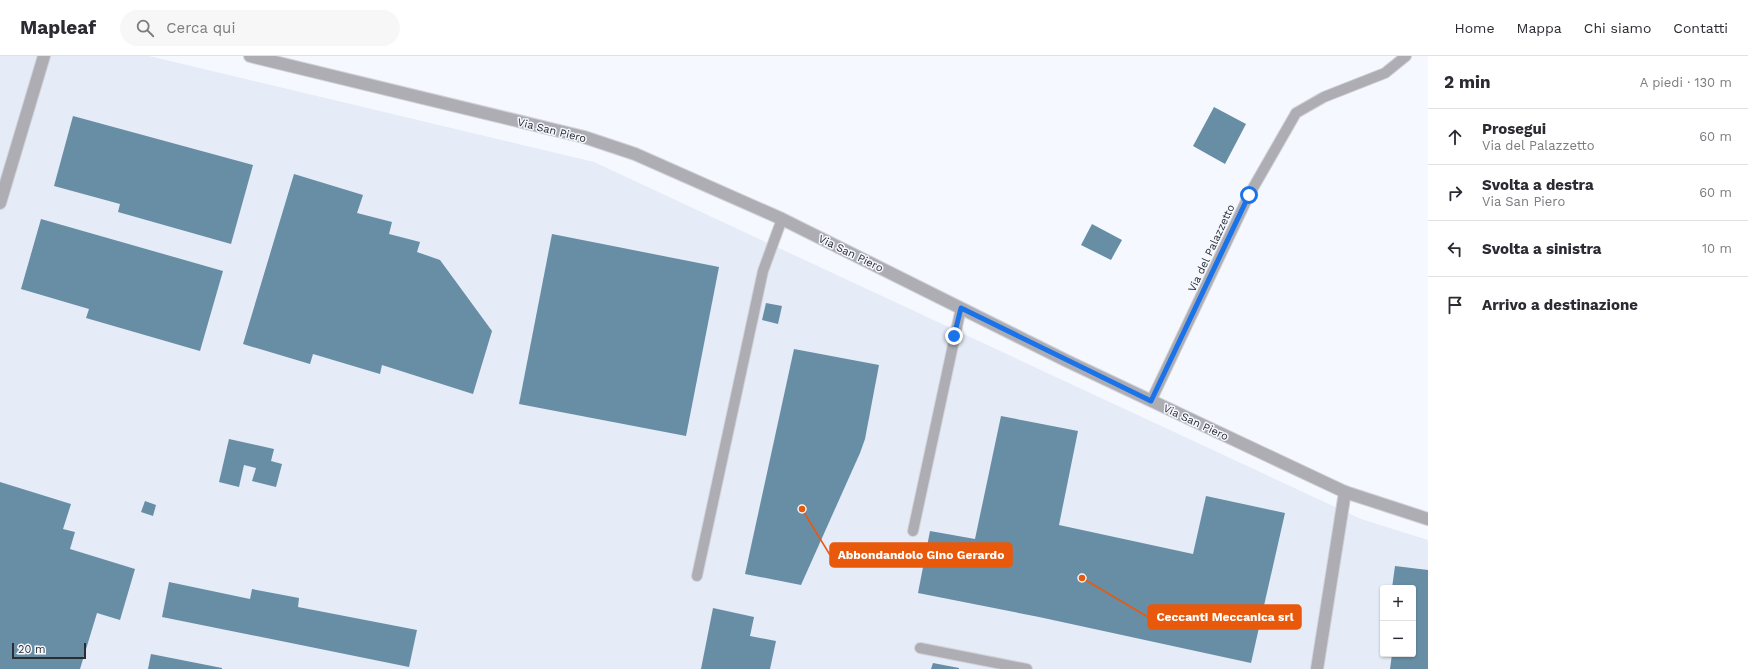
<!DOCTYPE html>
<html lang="it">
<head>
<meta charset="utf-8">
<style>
  body { margin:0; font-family:"Work Sans",sans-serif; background:#f7f7f7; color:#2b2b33 }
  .controls { position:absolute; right:12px; bottom:12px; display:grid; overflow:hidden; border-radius:4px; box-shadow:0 1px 3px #0004 }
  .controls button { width:36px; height:36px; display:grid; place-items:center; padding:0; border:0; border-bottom:1px solid #e1e1e2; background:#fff; color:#2b2b33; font:20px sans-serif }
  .scale { position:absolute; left:12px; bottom:10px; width:74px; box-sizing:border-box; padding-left:4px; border:2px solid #2a2d32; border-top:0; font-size:11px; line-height:14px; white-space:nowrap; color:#2a2d32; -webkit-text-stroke:3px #f5f8fe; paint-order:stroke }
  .stop { position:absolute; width:12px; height:12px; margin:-9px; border:3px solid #1a73e8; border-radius:50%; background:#fff }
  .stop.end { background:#1a73e8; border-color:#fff; box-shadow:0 1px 4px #0008 }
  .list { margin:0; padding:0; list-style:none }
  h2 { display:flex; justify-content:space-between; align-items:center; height:52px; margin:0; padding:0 16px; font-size:17px }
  h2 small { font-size:13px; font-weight:400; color:#7c7c81 }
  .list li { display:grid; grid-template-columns:26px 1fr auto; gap:12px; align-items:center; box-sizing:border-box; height:56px; padding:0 16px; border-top:1px solid #e1e1e2 }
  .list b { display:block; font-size:15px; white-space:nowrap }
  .list p { margin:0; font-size:13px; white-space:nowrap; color:#7c7c81 }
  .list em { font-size:13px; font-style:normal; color:#7c7c81 }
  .icon { flex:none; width:22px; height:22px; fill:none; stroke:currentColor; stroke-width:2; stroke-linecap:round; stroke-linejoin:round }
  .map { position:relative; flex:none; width:1428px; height:613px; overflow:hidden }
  header { display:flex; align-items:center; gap:24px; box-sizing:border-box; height:56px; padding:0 20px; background:#fff; border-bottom:1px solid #e1e1e2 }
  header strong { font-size:19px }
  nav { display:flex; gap:22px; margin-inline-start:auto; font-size:14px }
  .search { width:280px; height:36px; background:#f7f7f7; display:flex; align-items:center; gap:10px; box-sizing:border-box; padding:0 14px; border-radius:22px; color:#7c7c81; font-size:15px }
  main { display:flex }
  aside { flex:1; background:#fff }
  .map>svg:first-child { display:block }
  .built { fill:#e5ebf7; fill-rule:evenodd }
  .building { fill:#678ea5 }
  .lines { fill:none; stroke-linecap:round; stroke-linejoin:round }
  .lane-casing { stroke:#d0d3d9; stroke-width:12 }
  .street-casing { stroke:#d0d3d9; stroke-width:14 }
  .lane { stroke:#afadb4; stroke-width:10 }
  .street { stroke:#afadb4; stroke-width:12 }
  .route { stroke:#1a73e8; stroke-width:5 }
  .labels { text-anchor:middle; stroke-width:3; stroke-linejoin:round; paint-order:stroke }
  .street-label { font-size:11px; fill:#2a2d32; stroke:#f5f8fe }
  .leader { fill:none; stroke:#e8590c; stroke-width:1.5 }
  .callout-dot { fill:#e8590c; stroke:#f5f8fe; stroke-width:1.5 }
  .callout { fill:#e8590c; stroke:#e8590c; stroke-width:1.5 }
  .callout-label { font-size:12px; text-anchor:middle; font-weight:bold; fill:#fff }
</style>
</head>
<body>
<header>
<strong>Mapleaf</strong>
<div class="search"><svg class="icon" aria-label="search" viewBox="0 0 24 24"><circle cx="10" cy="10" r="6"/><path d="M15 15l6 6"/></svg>Cerca qui</div>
<nav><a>Home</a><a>Mappa</a><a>Chi siamo</a><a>Contatti</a></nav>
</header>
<main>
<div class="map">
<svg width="1428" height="613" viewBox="0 0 1428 613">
  <rect width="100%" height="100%" fill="#f5f8fe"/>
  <!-- built -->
  <path class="built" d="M0,0H149L594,106L1361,463L1428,484V613H0ZM1383,532H1413V598H1383Z"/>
  <!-- building -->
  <g class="building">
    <polygon points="1214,51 1246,68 1225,108 1193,90"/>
    <polygon points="73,60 253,109 231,188 118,156 120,148 54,130"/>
    <polygon points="294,118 363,139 357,157 392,166 389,178 420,186 417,196 440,204 492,275 473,338 382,309 380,318 313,298 310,308 243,288"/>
    <polygon points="41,163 223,215 200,295 86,262 89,253 21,233"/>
    <polygon points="1092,168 1122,184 1111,204 1081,189"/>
    <polygon points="552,178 719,211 686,380 519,348"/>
    <polygon points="766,247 782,250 778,268 762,264"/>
    <polygon points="794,293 879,309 865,383 860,397 801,529 745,518"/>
    <polygon points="1001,360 1078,375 1059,469 1193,498 1206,440 1285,457 1251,607 1039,561 918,537 930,475 975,483"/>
    <polygon points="229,383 274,393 271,405 282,408 276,431 252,425 256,412 244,409 239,431 219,426"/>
    <polygon points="0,426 71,448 63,473 75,476 70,493 135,513 120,564 97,557 80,613 0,613"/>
    <polygon points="145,445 156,449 153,460 141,456"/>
    <polygon points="1395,510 1428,514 1428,613 1390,613 1392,598 1413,598 1413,532 1392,532"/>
    <polygon points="169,526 250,543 252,533 299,542 298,551 417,574 409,611 162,561"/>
    <polygon points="713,552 754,561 750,580 776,585 770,613 701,613"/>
    <polygon points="151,598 222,612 222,613 148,613"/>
    <polygon points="933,607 959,612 959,613 931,613"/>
  </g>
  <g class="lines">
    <!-- lane casing -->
    <g class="lane-casing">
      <g id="lane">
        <polyline points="1151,345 1249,139 1296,57 1324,41 1385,17 1406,0"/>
        <polyline points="913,475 961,252"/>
        <polyline points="697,520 763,215 782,163"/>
        <polyline points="920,592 1027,613"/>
      </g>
    </g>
    <!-- street casing -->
    <g class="street-casing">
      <g id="street">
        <polyline points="250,0 584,81 635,98 782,163 1069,306 1345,436 1428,463"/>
        <polyline points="0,147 44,0"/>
        <polyline points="1317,613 1345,436"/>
      </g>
    </g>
    <!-- lane -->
    <use href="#lane" class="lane"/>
    <!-- street -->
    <use href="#street" class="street"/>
  </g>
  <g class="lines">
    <!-- route -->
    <polyline class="route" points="954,280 961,252 1151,345 1249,139"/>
  </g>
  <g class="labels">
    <!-- street labels -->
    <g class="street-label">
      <text transform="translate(552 74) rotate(14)" y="4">Via San Piero</text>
      <text transform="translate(1211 192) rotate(-65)" y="4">Via del Palazzetto</text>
      <text transform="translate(851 197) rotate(26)" y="4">Via San Piero</text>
      <text transform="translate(1196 366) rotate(25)" y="4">Via San Piero</text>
    </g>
  </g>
  <!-- callouts -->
  <path class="leader" d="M802 453L830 499M1082 522L1148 561"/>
  <g class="callout-dot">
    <circle cx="802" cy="453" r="4"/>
    <circle cx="1082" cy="522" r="4"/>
  </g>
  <g class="callout">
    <rect x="830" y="487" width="182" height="24" rx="4"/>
    <rect x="1148" y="549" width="153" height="24" rx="4"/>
  </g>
  <g class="callout-label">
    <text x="921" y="503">Abbondandolo Gino Gerardo</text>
    <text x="1225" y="565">Ceccanti Meccanica srl</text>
  </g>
</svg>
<div class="controls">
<button>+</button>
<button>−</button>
</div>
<div class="scale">20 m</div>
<div class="stop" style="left:1249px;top:139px"></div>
<div class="stop end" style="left:954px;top:280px"></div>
</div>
<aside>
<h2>2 min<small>A piedi · 130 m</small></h2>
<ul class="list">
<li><svg class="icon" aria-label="ahead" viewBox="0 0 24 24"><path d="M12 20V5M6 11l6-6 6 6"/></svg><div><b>Prosegui</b><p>Via del Palazzetto</p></div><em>60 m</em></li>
<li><svg class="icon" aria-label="right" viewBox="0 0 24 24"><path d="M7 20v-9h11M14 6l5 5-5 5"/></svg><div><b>Svolta a destra</b><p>Via San Piero</p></div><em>60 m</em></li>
<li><svg class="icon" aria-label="left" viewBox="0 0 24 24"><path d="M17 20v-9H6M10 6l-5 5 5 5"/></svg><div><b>Svolta a sinistra</b></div><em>10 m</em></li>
<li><svg class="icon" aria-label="arrive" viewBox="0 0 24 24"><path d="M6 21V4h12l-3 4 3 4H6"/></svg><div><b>Arrivo a destinazione</b></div></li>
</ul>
</aside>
</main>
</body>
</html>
